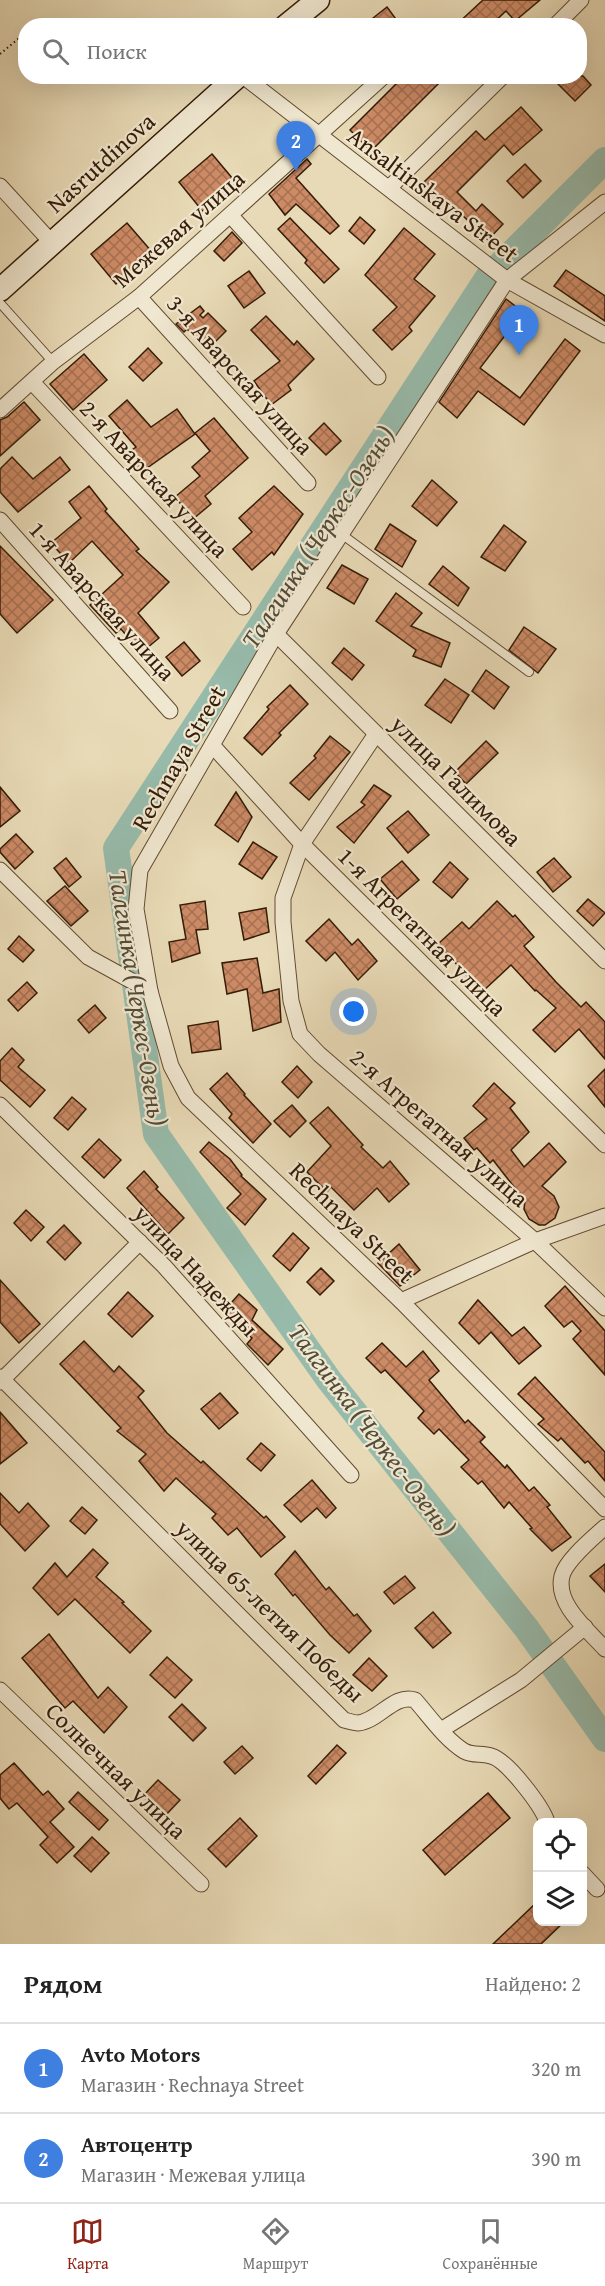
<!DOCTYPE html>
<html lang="ru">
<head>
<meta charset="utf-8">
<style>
  body { margin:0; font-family:"Gentium Book Plus",serif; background:#f6f6f6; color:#222 }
  .controls { position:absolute; right:18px; bottom:18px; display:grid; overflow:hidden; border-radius:12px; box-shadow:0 6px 24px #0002 }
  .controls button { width:54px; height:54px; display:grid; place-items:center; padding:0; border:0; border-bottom:2px solid #e0e0e0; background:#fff; color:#222; font:30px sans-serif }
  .you { position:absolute; left:354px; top:1012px; width:21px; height:21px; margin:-15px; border:4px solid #fff; border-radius:50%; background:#1a73e8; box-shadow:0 0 0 9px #1a73e833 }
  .badge { display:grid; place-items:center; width:39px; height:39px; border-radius:50%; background:#8f2418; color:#fff; font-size:20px; font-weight:700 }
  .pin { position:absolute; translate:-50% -50px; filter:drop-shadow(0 2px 3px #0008) }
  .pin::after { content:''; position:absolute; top:32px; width:21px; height:18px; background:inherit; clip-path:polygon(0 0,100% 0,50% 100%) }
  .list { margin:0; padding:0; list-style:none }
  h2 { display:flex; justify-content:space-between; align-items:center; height:78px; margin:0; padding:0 24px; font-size:26px }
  h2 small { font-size:20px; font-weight:400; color:#767676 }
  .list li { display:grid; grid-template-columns:39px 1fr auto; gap:18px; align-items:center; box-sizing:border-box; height:90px; padding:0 24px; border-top:2px solid #e0e0e0 }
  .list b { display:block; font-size:22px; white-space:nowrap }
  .list p { margin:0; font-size:20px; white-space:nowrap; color:#767676 }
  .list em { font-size:20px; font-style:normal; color:#767676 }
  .icon { flex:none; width:33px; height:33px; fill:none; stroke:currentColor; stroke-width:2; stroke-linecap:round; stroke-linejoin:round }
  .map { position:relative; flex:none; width:605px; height:1944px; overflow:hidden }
  .search { position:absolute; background:#fff; box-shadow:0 6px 24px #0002; left:18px; right:18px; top:18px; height:66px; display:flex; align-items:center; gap:15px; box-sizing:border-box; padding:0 21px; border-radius:24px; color:#767676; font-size:22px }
  .sheet { height:258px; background:#fff }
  nav { display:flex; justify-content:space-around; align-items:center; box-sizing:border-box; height:84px; border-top:2px solid #e0e0e0; background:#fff; font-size:16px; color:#767676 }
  nav a { display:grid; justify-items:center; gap:3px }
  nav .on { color:#8f2418 }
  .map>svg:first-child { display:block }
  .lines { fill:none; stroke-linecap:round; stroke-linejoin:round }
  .river { stroke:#97bbab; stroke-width:26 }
  .building { fill:url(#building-cross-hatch); stroke:#351c07; stroke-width:1.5 }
  .lane-casing { stroke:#624c33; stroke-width:10 }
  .street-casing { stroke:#624c33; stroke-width:17 }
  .secondary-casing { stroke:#351c07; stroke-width:25 }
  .path { stroke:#351c07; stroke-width:2; stroke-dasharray:1.5 3; stroke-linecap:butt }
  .lane { stroke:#f0e7d0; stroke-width:8 }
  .street { stroke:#f0e7d0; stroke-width:15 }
  .secondary { stroke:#f0e7d0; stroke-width:22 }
  .labels { text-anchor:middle; stroke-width:4.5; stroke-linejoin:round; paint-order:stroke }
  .street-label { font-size:24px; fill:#351c07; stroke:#f0e7d0 }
  .water-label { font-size:26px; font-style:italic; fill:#524c38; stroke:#f0e7d0 }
</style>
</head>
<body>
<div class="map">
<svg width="605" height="1944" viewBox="0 0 605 1944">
  <defs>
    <pattern id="building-cross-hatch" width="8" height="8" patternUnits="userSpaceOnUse" patternTransform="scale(1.5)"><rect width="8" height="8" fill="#cc8a65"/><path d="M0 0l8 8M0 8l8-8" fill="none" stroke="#a67051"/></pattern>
  </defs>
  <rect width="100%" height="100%" fill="#e8dab6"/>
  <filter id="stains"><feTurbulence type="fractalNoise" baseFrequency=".00333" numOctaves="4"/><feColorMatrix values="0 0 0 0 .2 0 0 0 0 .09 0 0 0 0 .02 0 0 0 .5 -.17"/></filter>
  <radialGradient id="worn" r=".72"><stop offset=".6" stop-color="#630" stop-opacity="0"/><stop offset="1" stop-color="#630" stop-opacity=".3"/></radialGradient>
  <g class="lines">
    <!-- river -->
    <polyline class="river" points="605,160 488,277 116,848 156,1134 329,1380 527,1629 605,1739"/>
  </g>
  <!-- building -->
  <g class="building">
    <polygon points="483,0 540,0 515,21 506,11 490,26 455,26"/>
    <polygon points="387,7 401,26 363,26"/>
    <polygon points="404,76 446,76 371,151 350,130"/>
    <polygon points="550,76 583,76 591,85 575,101"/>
    <polygon points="521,107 542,130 513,155 504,145 457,192 476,211 482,204 503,224 488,240 460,213 457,216 424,182 476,131 485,140"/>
    <polygon points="212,154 238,185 204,213 179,182"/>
    <polygon points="307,159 311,164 296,178 339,226 330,234 296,204 285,215 269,194"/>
    <polygon points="525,164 541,181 523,198 507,181"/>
    <polygon points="360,217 375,230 364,244 349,231"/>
    <polygon points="290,218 339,269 324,283 305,263 307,260 278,229"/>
    <polygon points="127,223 152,252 116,284 91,254"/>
    <polygon points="404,228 435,254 414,279 435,296 409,327 412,331 392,350 373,330 397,307 365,275"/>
    <polygon points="232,232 242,243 224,261 214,251"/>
    <polygon points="566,270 605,296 605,321 554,286"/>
    <polygon points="249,271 265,293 244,308 228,286"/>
    <polygon points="506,299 523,312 480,368 520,398 565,339 580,351 524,425 478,391 457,418 439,402"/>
    <polygon points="200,306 204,311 200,315 203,318 208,313 226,331 207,350 187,329 184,332 176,324"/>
    <polygon points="266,316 294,345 297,341 314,359 288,385 291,390 271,405 254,381 280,361 251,330"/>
    <polygon points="148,348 162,363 143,381 129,367"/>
    <polygon points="84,354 107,380 73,410 50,384"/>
    <polygon points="127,400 151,427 177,409 195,434 140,473 125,455 136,447 109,416"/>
    <polygon points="24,402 40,420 0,456 0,420 7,417"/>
    <polygon points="214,418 248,458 205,496 211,504 193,519 175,497 200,476 192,467 210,451 195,433"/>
    <polygon points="324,423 341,441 326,455 309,438"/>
    <polygon points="12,457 33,479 60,457 70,470 18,512 0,492 0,469"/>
    <polygon points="432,480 457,502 437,526 412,506"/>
    <polygon points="89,486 107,509 105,511 139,549 136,551 169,582 138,613 159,638 141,653 121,629 116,633 90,605 123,575 92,541 69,563 51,543 81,518 69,502"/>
    <polygon points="274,486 303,514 274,555 272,552 252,570 233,549 252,532 239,518"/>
    <polygon points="390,524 416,541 402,567 375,549"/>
    <polygon points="504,525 526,542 505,571 481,557"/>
    <polygon points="0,546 53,600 17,633 0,614"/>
    <polygon points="342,565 368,579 354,604 327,588"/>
    <polygon points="443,566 469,588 458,606 429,584"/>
    <polygon points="396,593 422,613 411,626 450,643 441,667 413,656 416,650 376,621"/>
    <polygon points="524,627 556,649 538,673 509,650"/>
    <polygon points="184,642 200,661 182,676 166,657"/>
    <polygon points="344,648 364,665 352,680 332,663"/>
    <polygon points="486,670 509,687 494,709 472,691"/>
    <polygon points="445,679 469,695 451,723 425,705"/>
    <polygon points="290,685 308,704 279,733 281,735 262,755 244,738 269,709 267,707"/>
    <polygon points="330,736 350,752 309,800 290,783 316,758 314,756"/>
    <polygon points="486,741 498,753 466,784 455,772"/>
    <polygon points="374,785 391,796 354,843 337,827 365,805 361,802"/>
    <polygon points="0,787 20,811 0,827"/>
    <polygon points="236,792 252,817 238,842 215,825"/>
    <polygon points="408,811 429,835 408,853 387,828"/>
    <polygon points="16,834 33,852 15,869 0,852 0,849"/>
    <polygon points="253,842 277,857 262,879 239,864"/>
    <polygon points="66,858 81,877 69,887 54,868"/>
    <polygon points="554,858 571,877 553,892 537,872"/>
    <polygon points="402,861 419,880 397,899 380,879"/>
    <polygon points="450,862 468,879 452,898 433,882"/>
    <polygon points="65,886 88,911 71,926 47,901"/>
    <polygon points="588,899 605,913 593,926 577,911"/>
    <polygon points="205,901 208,929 196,930 200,953 172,962 169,942 186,939 180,905"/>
    <polygon points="497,901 513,917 515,915 534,937 524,946 556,982 581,1007 586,1002 605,1022 605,1059 579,1029 555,1052 533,1030 556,1008 536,990 535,991 511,965 482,992 438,944 462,922 469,929"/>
    <polygon points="266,908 269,932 244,940 239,913"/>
    <polygon points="329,919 352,945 358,939 377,961 358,980 335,952 326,961 306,941"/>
    <polygon points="19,936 34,950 23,962 8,949"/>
    <polygon points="257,958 263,993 279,989 281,1022 253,1031 247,989 227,994 222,963"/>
    <polygon points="27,982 37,993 18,1011 8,1000"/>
    <polygon points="95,1005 106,1018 89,1033 78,1020"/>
    <polygon points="218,1021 221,1049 192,1053 188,1026"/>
    <polygon points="12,1048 24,1060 18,1067 45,1090 30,1107 0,1080 0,1061"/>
    <polygon points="297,1066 312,1082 298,1098 282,1082"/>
    <polygon points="605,1069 605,1107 588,1086"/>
    <polygon points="227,1073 245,1094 244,1095 271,1124 253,1143 229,1118 232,1114 210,1089"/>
    <polygon points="494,1083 515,1103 510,1108 529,1132 511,1150 524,1167 549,1143 566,1162 542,1186 554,1196 559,1207 555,1218 545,1225 539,1225 529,1219 524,1209 525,1201 493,1160 490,1163 477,1148 474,1150 464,1138 487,1119 473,1106"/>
    <polygon points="72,1097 86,1109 68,1130 54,1118"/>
    <polygon points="292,1105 306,1121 290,1137 274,1121"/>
    <polygon points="328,1107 363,1145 361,1147 383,1168 390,1161 409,1184 389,1202 377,1188 354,1210 331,1187 327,1192 307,1172 331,1146 310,1123"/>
    <polygon points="99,1139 121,1160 104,1178 82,1157"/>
    <polygon points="209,1142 230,1159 242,1175 241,1176 266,1199 245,1225 227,1208 241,1194 200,1152"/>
    <polygon points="144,1171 158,1187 156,1189 184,1218 168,1234 127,1188"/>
    <polygon points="26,1210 44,1227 31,1241 14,1223"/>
    <polygon points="64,1225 81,1243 65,1260 47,1242"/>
    <polygon points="293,1233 309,1248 290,1271 273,1256"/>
    <polygon points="399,1244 420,1270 400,1286 378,1263"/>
    <polygon points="321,1268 334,1281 320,1295 307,1282"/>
    <polygon points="0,1280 40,1324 19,1343 0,1322"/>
    <polygon points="565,1286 605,1331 605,1375 573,1339 581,1331 572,1321 564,1327 545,1306"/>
    <polygon points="128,1292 153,1316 132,1337 108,1314"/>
    <polygon points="239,1294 257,1310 252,1320 283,1349 268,1365 247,1344 252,1338 223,1312"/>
    <polygon points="478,1300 512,1336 524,1327 541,1346 519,1364 491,1332 479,1344 459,1323"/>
    <polygon points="84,1341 114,1372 119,1366 144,1391 138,1397 167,1433 201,1463 203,1461 264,1518 266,1516 285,1537 261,1557 237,1528 228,1535 212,1518 216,1514 176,1478 164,1491 139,1461 146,1454 117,1431 121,1428 60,1364"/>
    <polygon points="382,1343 406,1367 423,1351 439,1371 429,1380 465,1423 468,1420 485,1437 480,1442 505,1468 507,1465 529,1491 534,1487 550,1505 547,1507 571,1537 552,1551 530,1529 532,1528 509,1502 504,1508 482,1481 478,1484 461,1467 469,1460 439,1429 434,1434 418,1418 424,1411 385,1370 381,1373 366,1358"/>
    <polygon points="535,1377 605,1452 605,1481 588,1461 585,1463 561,1438 558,1441 538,1424 544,1419 518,1394"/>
    <polygon points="220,1393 238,1413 219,1429 201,1409"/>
    <polygon points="0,1412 27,1443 0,1464"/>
    <polygon points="261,1443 275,1455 261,1471 247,1459"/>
    <polygon points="312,1480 336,1508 326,1518 317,1508 301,1522 284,1505"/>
    <polygon points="0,1493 19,1513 28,1503 49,1526 25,1551 0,1524"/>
    <polygon points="82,1507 97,1520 85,1534 70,1521"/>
    <polygon points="93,1549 108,1563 96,1577 124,1602 122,1603 151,1631 130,1653 75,1599 58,1615 33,1588 55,1563 67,1577"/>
    <polygon points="295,1551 326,1590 329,1587 354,1616 357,1614 371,1631 349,1653 330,1635 295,1594 293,1596 275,1574"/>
    <polygon points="605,1564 605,1592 590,1576"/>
    <polygon points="405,1576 415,1588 394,1604 384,1592"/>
    <polygon points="433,1612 451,1633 433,1648 415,1628"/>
    <polygon points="49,1634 98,1698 108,1687 127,1707 104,1733 73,1701 65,1708 22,1658"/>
    <polygon points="167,1657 192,1680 175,1698 150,1675"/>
    <polygon points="369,1658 387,1676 372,1691 353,1675"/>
    <polygon points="182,1704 206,1728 193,1741 169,1717"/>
    <polygon points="337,1745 346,1753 316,1784 308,1776"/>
    <polygon points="242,1746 253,1758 235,1774 224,1762"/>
    <polygon points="14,1763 43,1795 48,1791 64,1809 50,1822 74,1847 57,1863 40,1845 48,1837 17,1803 9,1809 0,1798 0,1775"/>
    <polygon points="158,1780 180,1800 165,1816 143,1796"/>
    <polygon points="78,1792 108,1820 99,1830 69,1802"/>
    <polygon points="488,1793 510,1818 445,1875 423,1850"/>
    <polygon points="240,1818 257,1836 226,1867 208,1849"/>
    <polygon points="92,1837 109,1853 91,1872 74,1856"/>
    <polygon points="537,1902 537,1922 564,1922 541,1944 493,1944"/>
  </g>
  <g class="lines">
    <!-- lane casing -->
    <g class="lane-casing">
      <g id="lane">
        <polyline points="0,303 53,362"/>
        <polyline points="340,533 529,672"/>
      </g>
    </g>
    <!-- street casing -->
    <g class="street-casing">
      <g id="street">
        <polyline points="555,26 581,0"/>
        <polyline points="243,76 507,280 605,335"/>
        <polyline points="0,186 52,243"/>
        <polyline points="389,188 503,76"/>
        <polyline points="605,202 507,280 276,634 140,870 136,909 150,991 171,1066 188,1098 401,1301 605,1509"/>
        <polyline points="231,216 378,377"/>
        <polyline points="139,297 308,483"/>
        <polyline points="32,382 243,607"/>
        <polyline points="0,410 53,362 139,297 384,76"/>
        <polyline points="0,520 170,711"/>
        <polyline points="276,634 605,961"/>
        <polyline points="376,734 302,844 283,898 283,922 291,1001 300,1034 319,1054 535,1241 605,1308"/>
        <polyline points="212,745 302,844 605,1145"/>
        <polyline points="0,870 88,957 150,991"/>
        <polyline points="0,1105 164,1266 351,1475"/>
        <polyline points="401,1301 535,1241 605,1216"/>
        <path d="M0,1377L344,1720C348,1721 354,1723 358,1723C379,1721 394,1693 415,1700C430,1717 445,1739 464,1751C473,1756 481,1753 491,1756C507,1760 542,1806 547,1822"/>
        <polyline points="0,1382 140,1242"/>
        <path d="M605,1527C593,1538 566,1560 562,1576C555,1604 588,1630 605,1649"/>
        <polyline points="0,1690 201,1884"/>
        <polyline points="441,1730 521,1680 585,1627"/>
        <polyline points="582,1873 597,1889"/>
      </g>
    </g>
    <!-- secondary casing -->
    <g class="secondary-casing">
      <g id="secondary">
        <polyline points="286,26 318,0"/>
        <polyline points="0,290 238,76"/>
      </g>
    </g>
    <!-- path -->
    <polyline class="path" points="0,54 24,34"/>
    <!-- lane -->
    <use href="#lane" class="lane"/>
    <!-- street -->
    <use href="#street" class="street"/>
    <!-- secondary -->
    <use href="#secondary" class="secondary"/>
  </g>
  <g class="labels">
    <!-- street labels -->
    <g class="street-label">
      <text transform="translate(101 163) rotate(-42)" y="8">Nasrutdinova</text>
      <text transform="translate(433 195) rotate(37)" y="8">Ansaltinskaya Street</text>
      <text transform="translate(179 229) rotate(-41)" y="8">Межевая улица</text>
      <text transform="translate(240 375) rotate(48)" y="8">3-я Аварская улица</text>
      <text transform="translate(154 479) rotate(47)" y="8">2-я Аварская улица</text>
      <text transform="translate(102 601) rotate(48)" y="8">1-я Аварская улица</text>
      <text transform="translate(179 758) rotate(-60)" y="8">Rechnaya Street</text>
      <text transform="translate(456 781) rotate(45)" y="8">улица Галимова</text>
      <text transform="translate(422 932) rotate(45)" y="8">1-я Агрегатная улица</text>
      <text transform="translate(439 1128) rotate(41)" y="8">2-я Агрегатная улица</text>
      <text transform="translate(352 1223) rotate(44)" y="8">Rechnaya Street</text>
      <text transform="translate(196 1271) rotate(47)" y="8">улица Надежды</text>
      <text transform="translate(270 1611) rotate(44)" y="8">улица 65-летия Победы</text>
      <text transform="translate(116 1771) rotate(44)" y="8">Солнечная улица</text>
    </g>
    <!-- water labels -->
    <g class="water-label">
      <text transform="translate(318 537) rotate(-57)" y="9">Талгинка (Черкес-Озень)</text>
      <text transform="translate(138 998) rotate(81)" y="9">Талгинка (Черкес-Озень)</text>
      <text transform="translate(372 1430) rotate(53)" y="9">Талгинка (Черкес-Озень)</text>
    </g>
  </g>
  <rect width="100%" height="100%" filter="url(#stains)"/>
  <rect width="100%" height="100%" fill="url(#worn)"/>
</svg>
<div class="controls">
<button><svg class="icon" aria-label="locate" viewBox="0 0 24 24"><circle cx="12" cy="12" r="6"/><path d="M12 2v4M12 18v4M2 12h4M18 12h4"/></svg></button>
<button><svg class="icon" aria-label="layers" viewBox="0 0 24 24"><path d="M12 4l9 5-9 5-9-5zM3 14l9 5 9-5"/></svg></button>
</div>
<div class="you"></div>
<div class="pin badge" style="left:519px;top:355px;background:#3f7fe0">1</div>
<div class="pin badge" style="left:296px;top:171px;background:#3f7fe0">2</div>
<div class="search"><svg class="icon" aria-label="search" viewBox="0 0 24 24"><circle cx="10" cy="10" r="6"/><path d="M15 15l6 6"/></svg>Поиск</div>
</div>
<section class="sheet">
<h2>Рядом<small>Найдено: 2</small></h2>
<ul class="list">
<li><span class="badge" style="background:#3f7fe0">1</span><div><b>Avto Motors</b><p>Магазин · Rechnaya Street</p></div><em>320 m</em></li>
<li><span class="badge" style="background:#3f7fe0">2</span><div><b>Автоцентр</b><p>Магазин · Межевая улица</p></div><em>390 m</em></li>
</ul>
</section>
<nav>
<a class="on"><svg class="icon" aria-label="map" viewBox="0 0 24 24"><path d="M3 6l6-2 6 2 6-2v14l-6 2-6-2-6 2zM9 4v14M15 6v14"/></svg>Карта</a>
<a><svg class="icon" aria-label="directions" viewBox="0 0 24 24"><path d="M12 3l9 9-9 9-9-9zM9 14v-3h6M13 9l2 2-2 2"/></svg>Маршрут</a>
<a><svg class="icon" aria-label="saved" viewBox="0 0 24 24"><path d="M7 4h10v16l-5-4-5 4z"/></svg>Сохранённые</a>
</nav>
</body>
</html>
